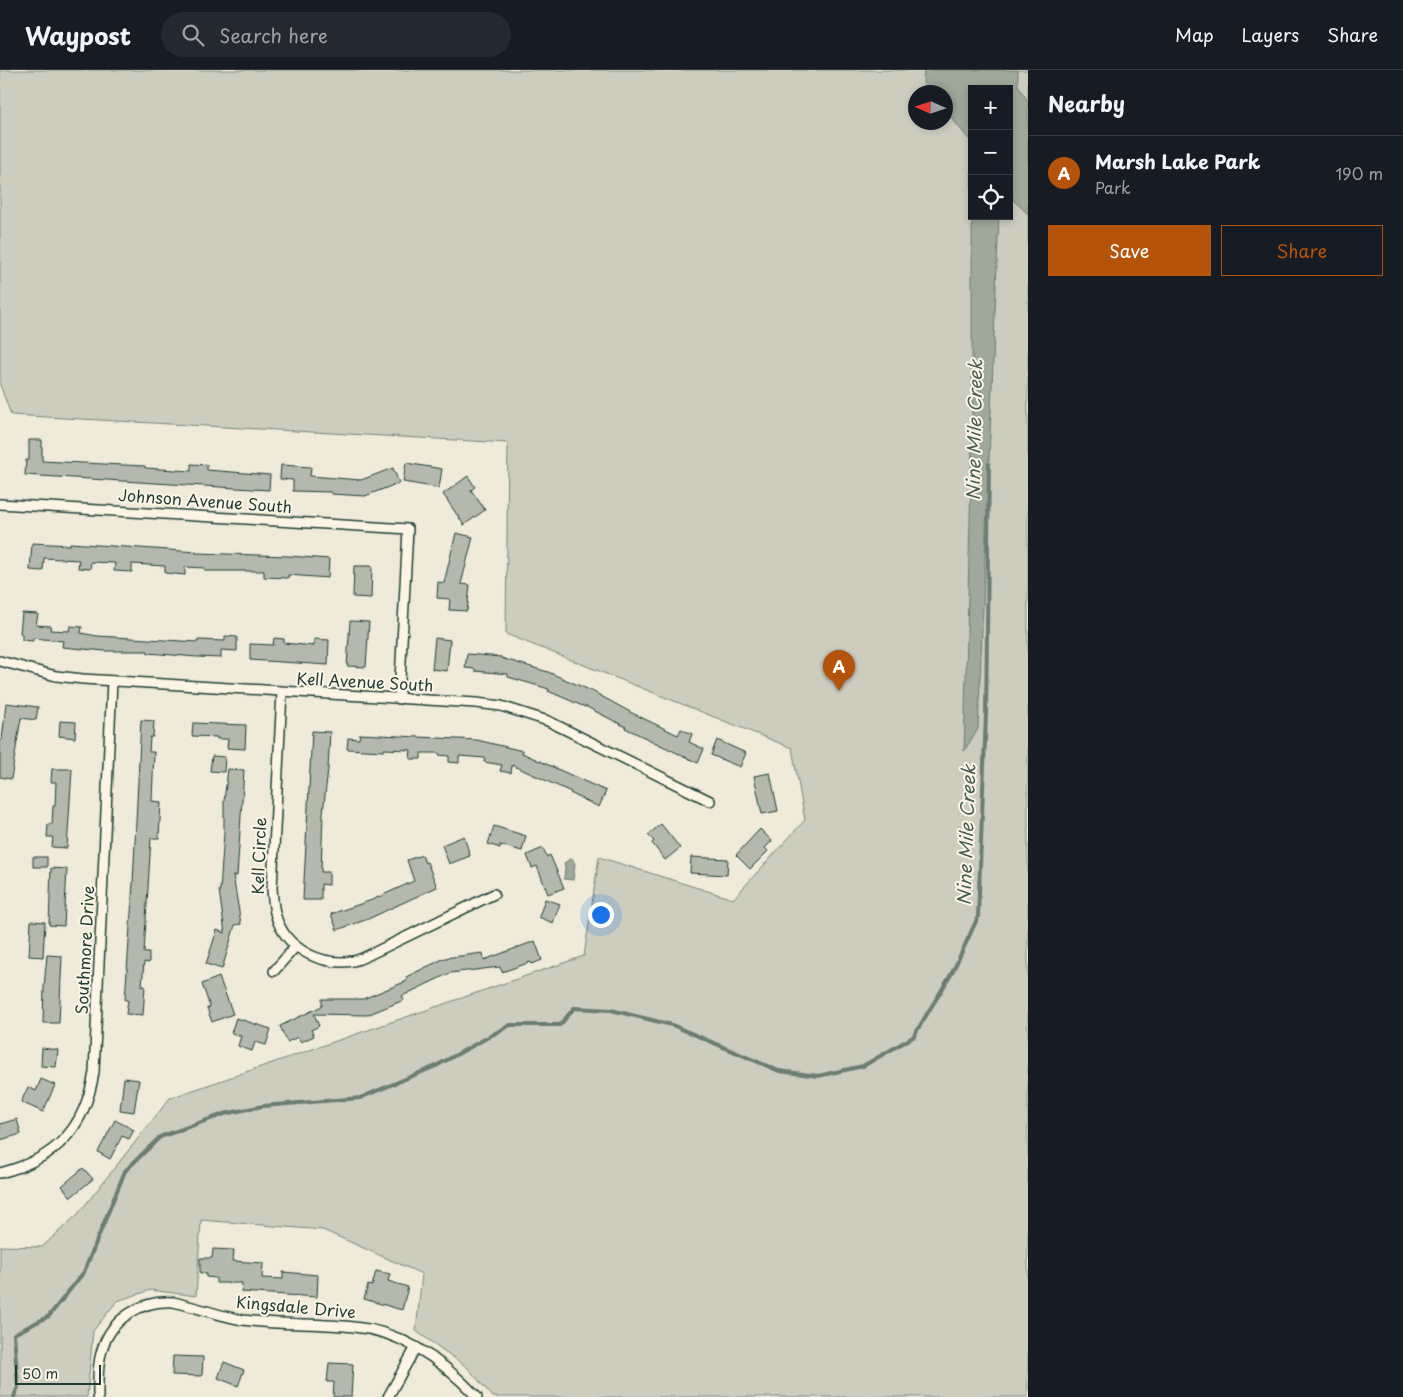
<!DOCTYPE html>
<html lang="en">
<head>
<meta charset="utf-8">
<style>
  body { margin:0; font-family:"Playpen Sans",sans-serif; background:#242831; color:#f1f3f6 }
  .controls { position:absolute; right:15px; top:15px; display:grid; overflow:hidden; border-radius:0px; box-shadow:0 2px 8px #0003 }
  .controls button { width:45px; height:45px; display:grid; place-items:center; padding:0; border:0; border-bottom:1px solid #363941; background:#171b24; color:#f1f3f6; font:25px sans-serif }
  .compass { position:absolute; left:908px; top:15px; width:45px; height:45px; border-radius:50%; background:#171b24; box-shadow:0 2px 8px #0003; rotate:273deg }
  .scale { position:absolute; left:15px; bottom:12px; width:86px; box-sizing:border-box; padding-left:5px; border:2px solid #1f3d34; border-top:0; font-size:14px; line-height:18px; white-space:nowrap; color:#1f3d34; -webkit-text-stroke:4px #fcf5e5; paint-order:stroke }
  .you { position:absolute; left:600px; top:844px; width:18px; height:18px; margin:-12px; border:4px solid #fff; border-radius:50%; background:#1a73e8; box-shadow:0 0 0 8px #1a73e833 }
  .badge { display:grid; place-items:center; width:32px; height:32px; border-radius:50%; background:#b45309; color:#fff; font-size:16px; font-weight:700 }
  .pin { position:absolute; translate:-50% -41px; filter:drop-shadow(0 1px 2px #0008) }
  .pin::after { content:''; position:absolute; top:26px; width:18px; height:15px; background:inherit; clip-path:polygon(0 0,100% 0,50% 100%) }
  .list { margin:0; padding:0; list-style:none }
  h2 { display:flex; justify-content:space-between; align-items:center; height:65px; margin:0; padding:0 20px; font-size:21px }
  h2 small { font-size:16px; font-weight:400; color:#9ea1a6 }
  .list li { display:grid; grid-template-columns:32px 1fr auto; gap:15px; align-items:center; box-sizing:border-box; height:75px; padding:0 20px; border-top:1px solid #363941 }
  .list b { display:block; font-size:19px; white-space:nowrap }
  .list p { margin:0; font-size:16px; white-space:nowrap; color:#9ea1a6 }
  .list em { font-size:16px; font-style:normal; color:#9ea1a6 }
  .actions { display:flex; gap:10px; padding:15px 20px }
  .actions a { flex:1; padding:11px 0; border:1px solid #b45309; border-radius:0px; text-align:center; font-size:18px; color:#b45309 }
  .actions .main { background:#b45309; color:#fff }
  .icon { flex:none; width:28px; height:28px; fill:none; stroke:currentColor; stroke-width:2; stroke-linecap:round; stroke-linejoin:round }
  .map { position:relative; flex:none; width:1028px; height:1327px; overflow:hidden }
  header { display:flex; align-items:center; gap:30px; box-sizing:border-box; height:70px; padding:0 25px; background:#171b24; border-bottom:1px solid #363941 }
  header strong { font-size:24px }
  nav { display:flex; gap:28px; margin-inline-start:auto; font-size:18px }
  .search { width:350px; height:45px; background:#242831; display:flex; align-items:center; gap:12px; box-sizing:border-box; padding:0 18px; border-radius:28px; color:#9ea1a6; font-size:19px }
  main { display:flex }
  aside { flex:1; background:#171b24 }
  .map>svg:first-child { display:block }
  .green { fill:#cccdbf; stroke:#76857a; fill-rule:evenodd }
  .water { fill:#9fa89a; stroke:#6c7d71 }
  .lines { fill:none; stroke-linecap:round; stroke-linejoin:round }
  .stream { stroke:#6c7d71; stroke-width:4 }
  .building { fill:#b5b9ad; stroke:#1f3d34 }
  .minor-casing { stroke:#1f3d34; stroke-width:12 }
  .minor { stroke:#fcf5e5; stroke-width:9 }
  .labels { text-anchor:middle; stroke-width:4; stroke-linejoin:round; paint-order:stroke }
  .street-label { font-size:16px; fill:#1f3d34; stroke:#fcf5e5 }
  .water-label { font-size:18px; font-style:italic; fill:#455d53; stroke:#fcf5e5 }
</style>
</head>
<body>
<header>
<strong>Waypost</strong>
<div class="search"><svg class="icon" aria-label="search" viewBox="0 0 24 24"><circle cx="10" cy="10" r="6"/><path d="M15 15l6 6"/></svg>Search here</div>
<nav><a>Map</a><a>Layers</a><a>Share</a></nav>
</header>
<main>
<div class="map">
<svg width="1028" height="1327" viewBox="0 0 1028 1327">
  <rect width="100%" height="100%" fill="#efeada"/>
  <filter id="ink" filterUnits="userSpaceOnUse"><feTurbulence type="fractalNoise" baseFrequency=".02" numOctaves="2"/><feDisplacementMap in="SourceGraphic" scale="10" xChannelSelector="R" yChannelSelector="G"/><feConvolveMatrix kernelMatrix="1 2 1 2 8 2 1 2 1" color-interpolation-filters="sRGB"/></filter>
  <g filter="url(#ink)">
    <!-- green -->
    <path class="green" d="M0,0H1028V1327H493L467,1297L416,1261L422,1204L323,1160L201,1150L196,1226L151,1220L117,1231L93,1261L87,1327H0V1176L42,1177L78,1144L170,1028L584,886L599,787L733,829L805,750L792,678L506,564L508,373L11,345L0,315ZM972,19H1009V146H972ZM916,22H946V52H916Z"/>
    <!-- water -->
    <g class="water">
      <polygon points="924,0 1018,0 1018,15 1028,32 1028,144 1009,126 1009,19 972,19 972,133 972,73 946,41 946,22 931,22 923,13"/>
      <polygon points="972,146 999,146 978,659 964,681 972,371"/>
      <polygon points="572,788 575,794 573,810 564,809 565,796 564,793"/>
    </g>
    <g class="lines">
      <!-- stream -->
      <polyline class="stream" points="14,1327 18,1317 14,1264 49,1246 84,1202 125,1101 160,1067 224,1044 263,1036 360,1028 436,996 510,955 560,955 574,938 611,940 672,955 779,1001 818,1006 863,996 913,967 952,903 978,847 986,644 989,394"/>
    </g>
    <!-- building -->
    <g class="building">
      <polygon points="29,370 42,370 42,391 145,396 145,398 191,401 191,394 207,395 207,400 270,405 269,420 25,405 26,390 29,390"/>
      <polygon points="406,393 442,399 439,418 403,412"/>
      <polygon points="281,395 311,397 310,406 361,410 393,398 399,413 365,426 331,424 331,422 293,421 293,410 280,409"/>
      <polygon points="468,406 475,417 471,420 485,440 464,455 443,424"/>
      <polygon points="456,463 473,467 461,514 470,515 467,541 449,540 450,529 437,528 438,512 444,513"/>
      <polygon points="32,473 70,475 70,473 196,482 196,483 288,486 329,489 328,508 288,505 288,508 264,507 264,501 205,501 205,498 185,497 185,505 165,503 165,496 132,494 132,502 114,501 115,493 91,492 90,499 78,498 79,490 44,488 43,501 30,500"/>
      <polygon points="354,496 372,496 371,528 353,527"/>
      <polygon points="22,543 38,544 36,555 51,556 50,560 69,561 70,556 82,557 81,563 97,566 198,572 198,570 225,571 225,566 237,567 237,581 221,580 221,588 197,587 148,583 148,581 105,581 62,577 63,571 33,568 33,571 22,570 22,564 20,563"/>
      <polygon points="350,551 369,552 366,597 347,596"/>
      <polygon points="274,568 284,569 284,573 314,576 314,569 329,570 328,595 250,590 250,574 273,575"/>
      <polygon points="435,568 450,570 447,601 432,599"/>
      <polygon points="467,584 501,587 501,588 548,602 592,621 632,643 678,665 681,659 692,664 689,672 704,679 698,693 625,658 626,657 585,636 585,637 548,621 549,619 508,607 508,604 475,601 475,599 465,598"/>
      <polygon points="6,633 38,637 36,650 21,648 11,709 0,707 0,670 2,670"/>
      <polygon points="141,650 154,651 153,667 150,667 149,682 154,682 152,731 161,732 159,768 151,768 144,883 149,883 149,893 144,892 142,916 145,916 143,945 126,944 128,930 125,930 133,813"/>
      <polygon points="60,651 76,652 75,668 59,666"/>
      <polygon points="193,653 246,655 245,679 227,678 228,669 217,669 217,667 192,666"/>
      <polygon points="312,661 330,662 328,699 323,743 321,802 329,802 329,815 321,814 321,830 303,830"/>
      <polygon points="360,664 477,670 523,681 522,683 606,721 599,737 570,723 571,722 512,695 511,703 500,701 502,695 484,692 485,688 459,686 459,693 449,692 449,686 439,685 439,683 421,683 421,689 410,689 411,680 384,679 384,681 347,679 348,668 359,669"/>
      <polygon points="717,670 746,683 740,697 711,685"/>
      <polygon points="212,686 225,687 224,702 210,701"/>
      <polygon points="52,699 72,699 67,778 52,777 53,767 47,767 48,754 52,754 53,736 55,736 56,712 51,712"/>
      <polygon points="228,699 244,700 237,806 233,805 241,854 235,855 222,899 206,894 217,860 225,863 219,820 220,820 224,763 224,731"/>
      <polygon points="770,703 778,741 762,744 754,706"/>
      <polygon points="661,754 680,778 665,790 652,773 654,771 648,765"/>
      <polygon points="494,756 526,766 522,781 500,775 500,778 488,774"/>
      <polygon points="760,759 772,771 765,778 768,781 750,799 736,785"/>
      <polygon points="464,766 470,786 449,794 442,775"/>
      <polygon points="543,778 547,787 550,785 564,818 548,824 537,796 532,798 527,785"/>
      <polygon points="422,785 425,793 427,792 437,817 368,849 337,860 331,844 372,830 414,811 407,790"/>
      <rect x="33" y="787" width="14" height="10"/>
      <polygon points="691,787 728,789 727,805 690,803"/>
      <polygon points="51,798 67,799 64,856 49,855"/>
      <polygon points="545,829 560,834 553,853 539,847"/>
      <polygon points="31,851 45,852 43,887 29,886"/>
      <polygon points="535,871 542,890 532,894 531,892 502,902 500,897 450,903 402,926 404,930 367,945 314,944 319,956 311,960 314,966 301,972 298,967 287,972 280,956 322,936 322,929 363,929 407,911 406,907 445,888 483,883 484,890"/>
      <polygon points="47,885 62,886 59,953 43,953 44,917"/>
      <polygon points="219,907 233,944 212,952 207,938 210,937 202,914"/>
      <polygon points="236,948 271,959 266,975 255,972 252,981 238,976 241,966 231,963"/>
      <polygon points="42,978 58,980 56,997 41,996"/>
      <polygon points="124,1008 139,1010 134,1042 120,1040"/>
      <polygon points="41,1009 55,1015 43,1042 21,1032 28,1017 36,1021"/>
      <polygon points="17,1049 21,1064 0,1070 0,1054"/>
      <polygon points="115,1050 134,1060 129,1069 122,1066 110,1089 98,1082"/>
      <polygon points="83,1098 93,1109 71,1127 62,1116"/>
      <polygon points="213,1179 234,1180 233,1191 263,1193 262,1208 283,1209 283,1202 318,1205 317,1227 241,1222 242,1213 216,1213 216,1208 206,1207 206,1203 200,1203 200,1188 212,1188"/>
      <polygon points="376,1201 390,1204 388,1211 408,1217 402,1240 364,1229 368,1215 372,1216"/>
      <polygon points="173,1286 203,1287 202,1306 172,1305"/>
      <polygon points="224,1292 244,1300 238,1316 218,1308"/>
      <polygon points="329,1293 353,1294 351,1327 333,1327 334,1312 327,1312"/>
    </g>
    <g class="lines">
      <!-- minor casing -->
      <g class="minor-casing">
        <g id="minor">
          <polyline points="0,434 408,459 399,629"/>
          <polyline points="0,591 56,606 83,609 476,633 501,636 548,651 710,731"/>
          <path d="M282,622L272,818C273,830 273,841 278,852C290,881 323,896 353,891C359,890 365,887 371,884L494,824"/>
          <polyline points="274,901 296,876"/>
          <path d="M0,1103C56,1089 85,1059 94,1002L112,611"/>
          <path d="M98,1327C98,1312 97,1295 102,1280C111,1249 141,1230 173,1232C196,1237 220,1246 243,1250C280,1255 317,1253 354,1257C403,1261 444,1292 477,1327"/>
          <polyline points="388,1327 416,1277"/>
        </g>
      </g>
      <!-- minor -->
      <use href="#minor" class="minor"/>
    </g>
  </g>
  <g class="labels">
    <!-- street labels -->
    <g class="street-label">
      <text transform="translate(205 431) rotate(4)" y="6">Johnson Avenue South</text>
      <text transform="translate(365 612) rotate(3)" y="6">Kell Avenue South</text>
      <text transform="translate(259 786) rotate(-88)" y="6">Kell Circle</text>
      <text transform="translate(85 880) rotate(-87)" y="6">Southmore Drive</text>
      <text transform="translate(296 1237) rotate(5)" y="6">Kingsdale Drive</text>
    </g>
    <!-- water labels -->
    <g class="water-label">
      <text transform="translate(975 360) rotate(-89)" y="6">Nine Mile Creek</text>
      <text transform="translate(967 765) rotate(-88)" y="6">Nine Mile Creek</text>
    </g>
  </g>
</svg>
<div class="controls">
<button>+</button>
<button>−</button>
<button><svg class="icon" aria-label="locate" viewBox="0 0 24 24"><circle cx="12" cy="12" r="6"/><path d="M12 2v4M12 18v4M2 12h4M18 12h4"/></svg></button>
</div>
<svg class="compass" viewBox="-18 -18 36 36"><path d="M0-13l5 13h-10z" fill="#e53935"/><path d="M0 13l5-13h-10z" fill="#9ea1a6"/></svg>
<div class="scale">50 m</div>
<div class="you"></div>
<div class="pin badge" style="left:839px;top:621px">A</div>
</div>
<aside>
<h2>Nearby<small></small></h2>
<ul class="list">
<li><span class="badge">A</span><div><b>Marsh Lake Park</b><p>Park</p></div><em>190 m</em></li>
</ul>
<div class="actions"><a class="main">Save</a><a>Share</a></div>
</aside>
</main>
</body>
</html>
